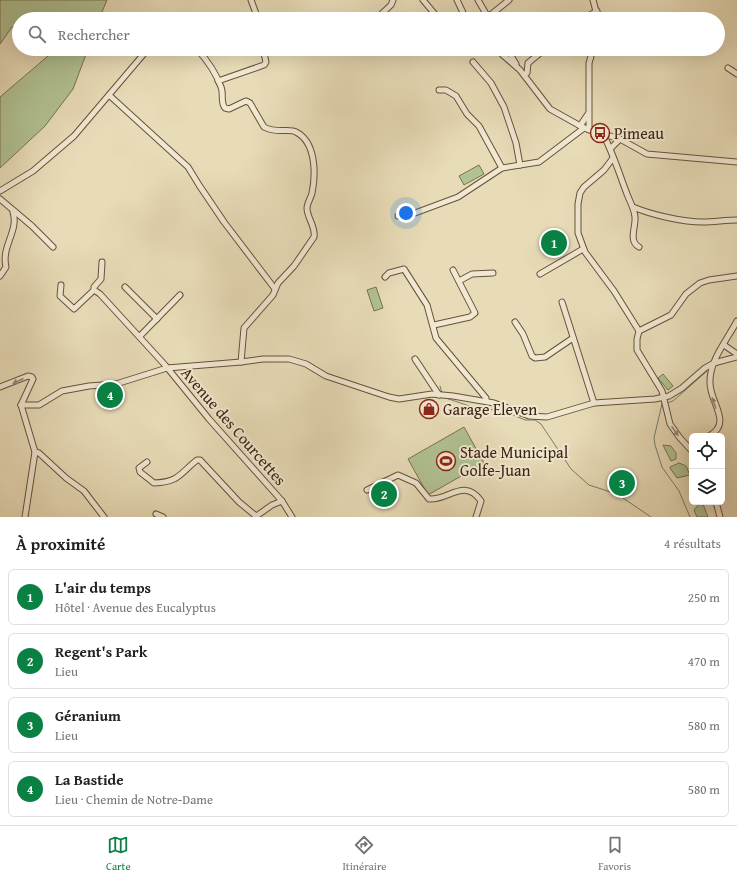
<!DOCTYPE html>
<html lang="fr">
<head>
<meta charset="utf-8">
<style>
  body { margin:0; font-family:"Gentium Book Plus",serif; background:#f2f2f2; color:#202124 }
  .controls { position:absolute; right:12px; bottom:12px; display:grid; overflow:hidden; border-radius:6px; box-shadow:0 4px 16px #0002 }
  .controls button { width:36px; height:36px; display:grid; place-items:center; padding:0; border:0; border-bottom:1px solid #e0e0e0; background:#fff; color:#202124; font:20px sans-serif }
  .you { position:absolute; left:406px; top:213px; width:14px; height:14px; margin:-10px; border:3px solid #fff; border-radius:50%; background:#1a73e8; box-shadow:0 0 0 6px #1a73e833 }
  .badge { display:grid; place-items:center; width:26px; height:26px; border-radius:50%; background:#0b8043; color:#fff; font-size:13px; font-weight:700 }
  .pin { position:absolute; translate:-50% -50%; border:2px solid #fff; box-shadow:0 1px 4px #0006 }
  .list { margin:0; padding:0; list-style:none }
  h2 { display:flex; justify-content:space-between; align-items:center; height:52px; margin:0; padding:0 16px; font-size:17px }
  h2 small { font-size:13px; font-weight:400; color:#757577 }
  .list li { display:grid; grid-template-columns:26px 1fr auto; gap:12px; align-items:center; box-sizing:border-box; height:56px; margin:0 8px 8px; padding:0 8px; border:1px solid #e0e0e0; border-radius:6px }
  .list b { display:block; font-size:15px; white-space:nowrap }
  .list p { margin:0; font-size:13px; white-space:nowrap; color:#757577 }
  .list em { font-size:13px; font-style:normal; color:#757577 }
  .icon { flex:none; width:22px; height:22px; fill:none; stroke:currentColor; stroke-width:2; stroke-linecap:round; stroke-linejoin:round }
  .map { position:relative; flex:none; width:737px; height:517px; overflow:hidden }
  .search { position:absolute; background:#fff; box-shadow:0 4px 16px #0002; left:12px; right:12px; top:12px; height:44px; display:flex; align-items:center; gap:10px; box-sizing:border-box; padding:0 14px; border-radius:22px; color:#757577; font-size:15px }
  .sheet { height:308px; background:#fff }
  nav { display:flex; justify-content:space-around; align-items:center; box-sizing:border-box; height:56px; border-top:1px solid #e0e0e0; background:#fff; font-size:11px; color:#757577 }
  nav a { display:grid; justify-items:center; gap:2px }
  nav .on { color:#0b8043 }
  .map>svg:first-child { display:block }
  .green { fill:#b1c293; stroke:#787252 }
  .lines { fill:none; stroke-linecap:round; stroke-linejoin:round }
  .stream { stroke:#747e6d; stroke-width:1 }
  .minor-casing { stroke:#68503b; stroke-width:7 }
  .minor { stroke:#f0e8d1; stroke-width:5 }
  .oneway { fill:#978571 }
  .labels { text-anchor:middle; stroke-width:4; stroke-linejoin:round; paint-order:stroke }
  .poi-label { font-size:16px; fill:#3e2211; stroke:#f0e8d1; text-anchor:start }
  .street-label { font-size:16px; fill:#3e2211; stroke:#f0e8d1 }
</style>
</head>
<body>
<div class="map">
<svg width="737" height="517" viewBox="0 0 737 517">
  <rect width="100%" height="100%" fill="#e8dcb8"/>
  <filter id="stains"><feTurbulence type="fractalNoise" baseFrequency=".005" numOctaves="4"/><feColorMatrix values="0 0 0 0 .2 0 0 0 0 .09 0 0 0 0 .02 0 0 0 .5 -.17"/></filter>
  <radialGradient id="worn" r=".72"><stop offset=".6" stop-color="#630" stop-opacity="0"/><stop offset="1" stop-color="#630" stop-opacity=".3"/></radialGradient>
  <!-- green -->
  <g class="green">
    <polygon points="0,0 107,0 99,19 19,19 19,27 12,27 0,44"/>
    <polygon points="46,49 88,49 73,89 45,126 0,168 0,97 48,56"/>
    <polygon points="479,165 484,174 464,185 459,176"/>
    <polygon points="376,287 383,308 374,311 367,290"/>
    <polygon points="663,374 673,386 668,390 658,378"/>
    <polygon points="464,427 484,463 428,495 408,459"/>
    <polygon points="663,445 671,446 676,453 676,459 671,461"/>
    <polygon points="679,463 686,466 690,475 677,478 670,468 670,467"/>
    <polygon points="699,504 703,504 708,517 697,517 694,510"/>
  </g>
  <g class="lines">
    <!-- stream -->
    <g class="stream">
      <polyline points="440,386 442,393"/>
      <polyline points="443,397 478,409 501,410 525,420 535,420 541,424 571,469 589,485 617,494 651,517"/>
      <polyline points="667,403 673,401 707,371"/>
      <polyline points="662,404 654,438 655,445 662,467 679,491 690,517"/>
    </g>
    <!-- minor casing -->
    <g class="minor-casing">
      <g id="minor">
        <polyline points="251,0 258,19"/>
        <polyline points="423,0 439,19"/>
        <polyline points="457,0 466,19"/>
        <polyline points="478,0 489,19"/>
        <polyline points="593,0 598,19"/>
        <polyline points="488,17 509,0"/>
        <polyline points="376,19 391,5 393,0"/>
        <polyline points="583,19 597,11"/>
        <path d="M197,49C207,60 216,73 221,87C224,94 220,102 225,108L229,109L246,101L250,103L264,127C277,134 289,128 296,132C316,142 316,174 312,193C311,198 307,203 307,208C307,218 316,227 314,237L294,266L278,283L273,295L244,328L241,362"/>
        <polyline points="496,49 520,70 550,109 584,128 620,139 647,154 737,162"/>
        <polyline points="507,49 516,64"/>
        <polyline points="473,62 491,83 504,107 516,143 520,165"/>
        <polyline points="728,68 737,74"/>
        <polyline points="524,75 527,73 528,63 545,49"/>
        <polyline points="218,81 264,65 266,62 263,49"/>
        <polyline points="439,90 446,90 456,96 467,114 479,126 502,168"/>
        <polyline points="109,95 188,167 199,185 224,222 275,289"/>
        <polyline points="580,126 588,114"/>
        <polyline points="589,130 589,63 593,49"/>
        <path d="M603,134C613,153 619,173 627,194C630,202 634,208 635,217C636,227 628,241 639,247"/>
        <polyline points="611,148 620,139"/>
        <polyline points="613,158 604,170 584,187 580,193 578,204 578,233 585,252 614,291 639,331 637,339 637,350 662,391 670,424 680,438 692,451"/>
        <polyline points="0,191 33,171 74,136 148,49"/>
        <polyline points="0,199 32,226 53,247"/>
        <path d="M633,207C652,215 683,222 703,222C714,222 726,220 737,220"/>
        <polyline points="398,216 407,216 458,197 502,168 539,162 584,128"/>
        <polyline points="540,274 583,249"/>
        <path d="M0,276L6,267C1,246 19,231 13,212"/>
        <polyline points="385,277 389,273 404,269 427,305 436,338 486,398 486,401"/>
        <polyline points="459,281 472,274 493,273"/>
        <polyline points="61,285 60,296 74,309 94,290 100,294 165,365 209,419 282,501 292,517"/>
        <polyline points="125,287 157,319"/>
        <polyline points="94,290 94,287 101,279 102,262"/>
        <polyline points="562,302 594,403"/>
        <polyline points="515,322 523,334 532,356 535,358 545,357 573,338"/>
        <polyline points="434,325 470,317 475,313 453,270"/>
        <polyline points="639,331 671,315 686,294 700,283 709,280 737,276"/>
        <polyline points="140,336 180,295"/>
        <polyline points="724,345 737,354"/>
        <polyline points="415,359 439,395"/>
        <polyline points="0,387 28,376 32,377 33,379 21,405"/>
        <polyline points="21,405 39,405 62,391 89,386 116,384 167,368 241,362 263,359 289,359 296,361 306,364 326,376 389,397 399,399 432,394 453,396 494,403 529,416 547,417 594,403 655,399 669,396 682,388 705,368 714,363 737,357"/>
        <polyline points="21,405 35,452 25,517"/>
        <path d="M709,436C733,423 710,403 710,383C709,361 727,340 737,321"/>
        <polyline points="35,452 39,453 66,478 84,491 104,517"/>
        <path d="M147,462L139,468L140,472L154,483C180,482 180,473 197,460H200L239,502L256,516"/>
        <path d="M367,490L398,475L416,483L429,499C448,501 464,477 481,501L476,517"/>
        <polyline points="716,502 720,517"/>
        <polyline points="156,514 163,517"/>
        <polyline points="255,517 272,505 282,501"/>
      </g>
    </g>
    <!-- minor -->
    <use href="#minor" class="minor"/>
  </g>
  <!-- one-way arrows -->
  <defs><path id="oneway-solid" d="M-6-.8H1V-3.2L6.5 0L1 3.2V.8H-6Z"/></defs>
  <g class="oneway">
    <use href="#oneway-solid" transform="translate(18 381) rotate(156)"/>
    <use href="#oneway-solid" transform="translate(714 403) rotate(-109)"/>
    <use href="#oneway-solid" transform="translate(675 431) rotate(55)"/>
  </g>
  <!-- icons -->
  <defs>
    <g id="bus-ring" transform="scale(1)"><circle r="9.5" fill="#f0e8d1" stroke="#8f2418" stroke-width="1.5"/><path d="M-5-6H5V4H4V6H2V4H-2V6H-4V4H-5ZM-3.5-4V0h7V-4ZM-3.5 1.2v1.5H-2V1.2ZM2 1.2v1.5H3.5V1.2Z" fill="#8f2418"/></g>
    <g id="shop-ring" transform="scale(1)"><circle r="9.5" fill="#f0e8d1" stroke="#8f2418" stroke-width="1.5"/><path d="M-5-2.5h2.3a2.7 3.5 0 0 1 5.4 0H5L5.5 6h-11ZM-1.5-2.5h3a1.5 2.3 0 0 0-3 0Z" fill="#8f2418"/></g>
    <g id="stadium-ring" transform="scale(1)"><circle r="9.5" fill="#f0e8d1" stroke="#8f2418" stroke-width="1.5"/><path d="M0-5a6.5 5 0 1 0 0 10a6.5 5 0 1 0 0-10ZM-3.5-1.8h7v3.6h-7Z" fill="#8f2418"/></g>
  </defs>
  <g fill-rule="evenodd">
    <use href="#bus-ring" x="600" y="133"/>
    <use href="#shop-ring" x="429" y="409"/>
    <use href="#stadium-ring" x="446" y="461"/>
  </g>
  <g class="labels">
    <!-- poi labels -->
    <g class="poi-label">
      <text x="614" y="139">Pimeau</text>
      <text x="443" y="415">Garage Eleven</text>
      <text x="460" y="458">Stade Municipal<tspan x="460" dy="18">Golfe-Juan</tspan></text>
    </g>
    <!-- street labels -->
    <g class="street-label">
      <text transform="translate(234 426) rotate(49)" y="6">Avenue des Courcettes</text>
    </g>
  </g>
  <rect width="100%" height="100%" filter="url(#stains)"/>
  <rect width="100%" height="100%" fill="url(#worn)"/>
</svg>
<div class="controls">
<button><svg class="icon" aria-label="locate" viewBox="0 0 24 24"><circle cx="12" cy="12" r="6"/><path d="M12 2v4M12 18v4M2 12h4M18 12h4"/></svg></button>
<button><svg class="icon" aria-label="layers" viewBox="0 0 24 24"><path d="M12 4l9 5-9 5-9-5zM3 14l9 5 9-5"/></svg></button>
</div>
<div class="you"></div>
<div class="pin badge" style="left:554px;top:243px">1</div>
<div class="pin badge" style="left:384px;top:494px">2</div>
<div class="pin badge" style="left:622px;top:483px">3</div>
<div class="pin badge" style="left:110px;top:395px">4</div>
<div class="search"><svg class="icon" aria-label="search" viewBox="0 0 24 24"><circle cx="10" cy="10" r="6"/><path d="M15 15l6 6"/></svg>Rechercher</div>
</div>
<section class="sheet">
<h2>À proximité<small>4 résultats</small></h2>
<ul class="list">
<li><span class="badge">1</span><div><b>L'air du temps</b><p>Hôtel · Avenue des Eucalyptus</p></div><em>250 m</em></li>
<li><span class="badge">2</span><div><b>Regent's Park</b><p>Lieu</p></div><em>470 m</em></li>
<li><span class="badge">3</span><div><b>Géranium</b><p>Lieu</p></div><em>580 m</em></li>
<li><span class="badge">4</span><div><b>La Bastide</b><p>Lieu · Chemin de Notre-Dame</p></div><em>580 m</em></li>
</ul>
</section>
<nav>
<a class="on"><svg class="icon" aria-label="map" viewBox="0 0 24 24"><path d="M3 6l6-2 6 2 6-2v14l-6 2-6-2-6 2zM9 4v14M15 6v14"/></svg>Carte</a>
<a><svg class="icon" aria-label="directions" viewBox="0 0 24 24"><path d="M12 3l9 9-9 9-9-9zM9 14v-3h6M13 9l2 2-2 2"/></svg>Itinéraire</a>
<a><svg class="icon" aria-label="saved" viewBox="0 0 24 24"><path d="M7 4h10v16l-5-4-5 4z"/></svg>Favoris</a>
</nav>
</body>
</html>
